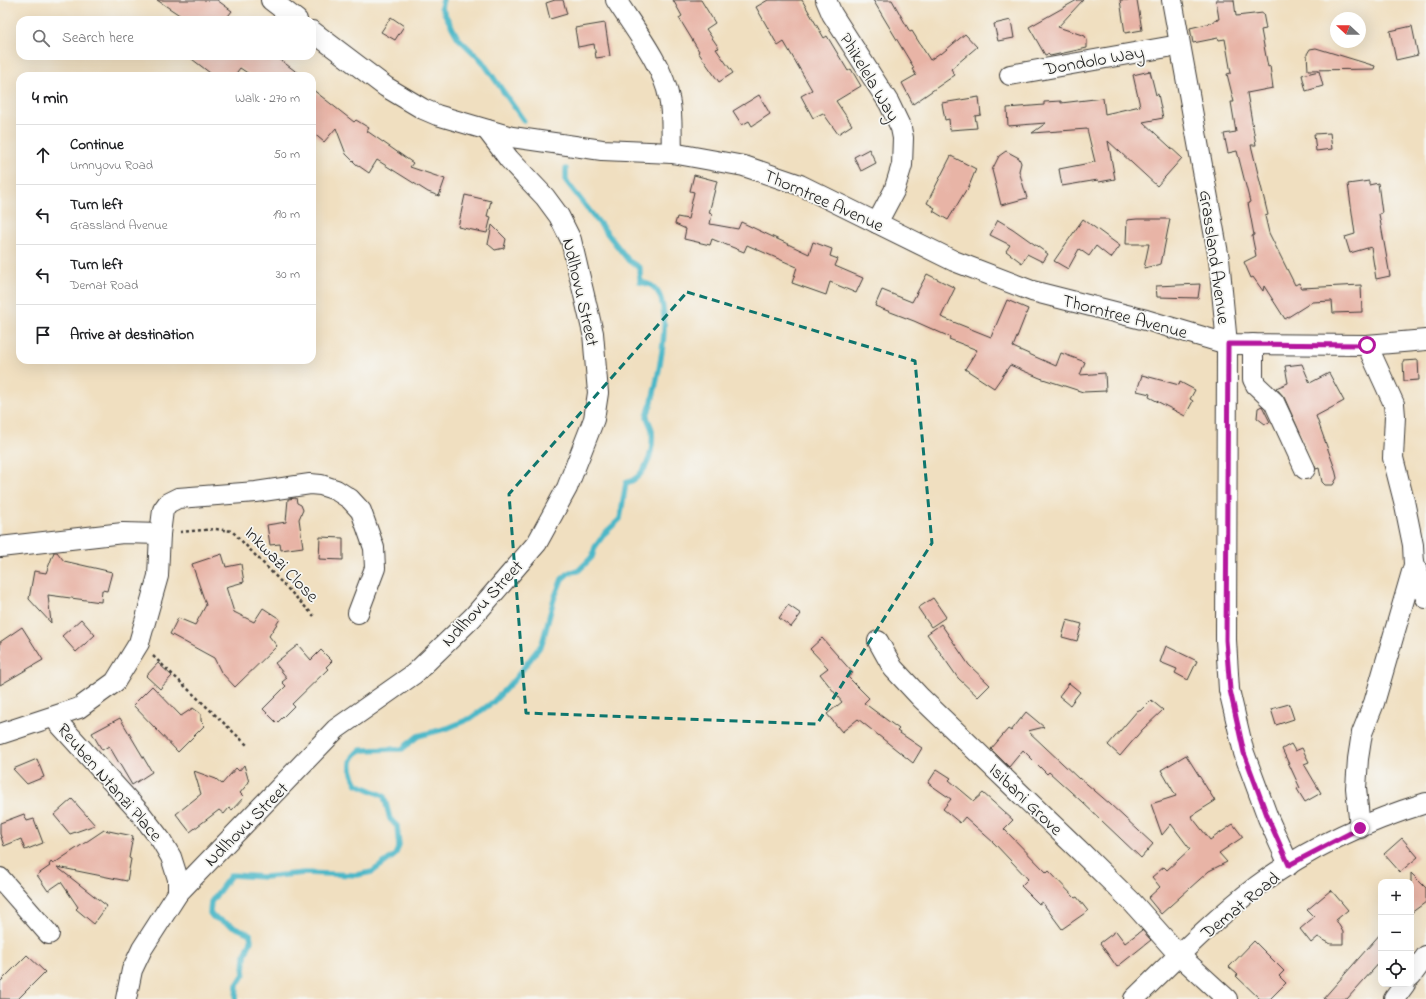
<!DOCTYPE html>
<html lang="en">
<head>
<meta charset="utf-8">
<style>
  body { margin:0; font-family:"Indie Flower",sans-serif; background:#f2f2f2; color:#202124 }
  .controls { position:absolute; right:12px; bottom:12px; display:grid; overflow:hidden; border-radius:8px; box-shadow:0 4px 16px #0002 }
  .controls button { width:36px; height:36px; display:grid; place-items:center; padding:0; border:0; border-bottom:1px solid #e0e0e0; background:#fff; color:#202124; font:20px sans-serif }
  .compass { position:absolute; left:1330px; top:12px; width:36px; height:36px; border-radius:50%; background:#fff; box-shadow:0 4px 16px #0002; rotate:292deg }
  .stop { position:absolute; width:12px; height:12px; margin:-9px; border:3px solid #b5179e; border-radius:50%; background:#fff }
  .stop.end { background:#b5179e; border-color:#fff; box-shadow:0 1px 4px #0008 }
  .list { margin:0; padding:0; list-style:none }
  h2 { display:flex; justify-content:space-between; align-items:center; height:52px; margin:0; padding:0 16px; font-size:17px }
  h2 small { font-size:13px; font-weight:400; color:#757577 }
  .list li { display:grid; grid-template-columns:26px 1fr auto; gap:12px; align-items:center; box-sizing:border-box; height:60px; padding:0 16px; border-top:1px solid #e0e0e0 }
  .list b { display:block; font-size:15px; white-space:nowrap }
  .list p { margin:0; font-size:13px; white-space:nowrap; color:#757577 }
  .list em { font-size:13px; font-style:normal; color:#757577 }
  .icon { flex:none; width:22px; height:22px; fill:none; stroke:currentColor; stroke-width:2; stroke-linecap:round; stroke-linejoin:round }
  .map { position:relative; flex:none; width:1426px; height:999px; overflow:hidden }
  .search { position:absolute; background:#fff; box-shadow:0 4px 16px #0002; left:16px; top:16px; width:300px; height:44px; display:flex; align-items:center; gap:10px; box-sizing:border-box; padding:0 14px; border-radius:12px; color:#757577; font-size:15px }
  .panel { position:absolute; background:#fff; box-shadow:0 4px 16px #0002; left:16px; top:72px; width:300px; height:292px; border-radius:12px }
  .map>svg:first-child { display:block }
  .lines { fill:none; stroke-linecap:round; stroke-linejoin:round }
  .stream { stroke:#4bb7c7; stroke-width:5.5 }
  .building { fill:#e8b4a6 }
  .minor-casing { stroke:#3c3935; stroke-width:22 }
  .path { stroke:#3c3935; stroke-width:2.5; stroke-dasharray:3 3; stroke-linecap:butt }
  .minor { stroke:#fff; stroke-width:20 }
  .route { stroke:#b5179e; stroke-width:5 }
  .marked { fill:none; stroke:#0f766e; stroke-width:3; stroke-dasharray:8 5; stroke-linejoin:round }
  .labels { text-anchor:middle; stroke-width:3.5; stroke-linejoin:round; paint-order:stroke }
  .street-label { font-size:18px; fill:#1c1c1c; stroke:#f6f6f2 }
</style>
</head>
<body>
<div class="map">
<svg width="1426" height="999" viewBox="0 0 1426 999">
  <rect width="100%" height="100%" fill="#f6f6f2"/>
  <filter id="ink" filterUnits="userSpaceOnUse"><feTurbulence type="fractalNoise" baseFrequency=".025" numOctaves="2"/><feDisplacementMap in="SourceGraphic" scale="8" xChannelSelector="R" yChannelSelector="G"/><feConvolveMatrix kernelMatrix="1 2 1 2 8 2 1 2 1" color-interpolation-filters="sRGB"/></filter>
  <filter id="wash" filterUnits="userSpaceOnUse"><feTurbulence type="fractalNoise" baseFrequency=".012" numOctaves="4" result="noise"/><feDisplacementMap in="SourceGraphic" scale="16" xChannelSelector="R" yChannelSelector="G"/><feGaussianBlur stdDeviation="0.9" result="paint"/><feColorMatrix in="noise" values="0 0 0 0 0 0 0 0 0 0 0 0 0 0 0 0 0 1.4 0 .05"/><feComposite in="paint" operator="in"/></filter>
  <g filter="url(#wash)">
    <rect width="100%" height="100%" fill="#f0dfc0"/>
    <g class="lines">
      <!-- stream -->
      <g class="stream">
        <polyline points="443,0 441,7 458,38 482,61 524,121"/>
        <path d="M236,999L237,985L244,974L245,955L251,941L250,934L213,917L210,913L211,902L231,875L264,877L304,873L357,875L372,872L395,855L399,846L397,826L390,819L384,796L357,784C350,772 346,758 361,750L402,749L418,736L448,728L471,718L493,702L515,679L542,644L554,599L562,579L570,572L578,571L592,557L595,547L605,533L620,519L626,483C647,477 654,451 652,430C651,425 647,420 647,416C648,411 651,406 652,401C658,377 676,302 652,286C649,284 644,283 640,282V268L629,261L566,181V169"/>
      </g>
    </g>
    <g id="blocks">
      <!-- building -->
      <g class="building">
        <polygon points="157,0 217,0 232,11 225,20 187,20"/>
        <polygon points="555,0 563,0 567,14 550,19 546,3"/>
        <polygon points="673,0 701,0 715,23 706,29 719,48 716,49 733,73 719,82 698,52 699,51 679,18 682,16"/>
        <polygon points="768,0 802,0 824,38 827,36 848,71 851,69 861,86 836,101 852,125 838,134 823,113 813,118 801,96 812,90 784,42 778,46 756,7"/>
        <polygon points="873,0 892,0 910,32 912,31 930,60 940,53 941,54 965,34 977,47 951,69 955,75 913,104 902,83 916,75 912,69 914,68"/>
        <polygon points="1077,0 1083,0 1058,27 1085,36 1087,40 1087,48 1050,56 1048,54 1045,55 1029,27"/>
        <polygon points="1120,0 1137,0 1142,30 1125,33"/>
        <polygon points="1216,0 1234,0 1236,16 1263,13 1266,29 1261,30 1268,67 1270,66 1273,88 1247,93 1256,145 1251,145 1268,215 1265,216 1269,233 1295,285 1299,283 1302,288 1361,285 1362,312 1333,313 1332,301 1312,302 1285,319 1264,286 1263,291 1253,277 1251,278 1244,262 1256,256 1252,236 1254,235 1248,203 1250,202 1237,151 1228,153 1224,134 1236,132 1231,102 1234,102 1227,74 1231,73 1225,39 1219,40 1218,38 1193,43 1190,28 1211,23 1214,22 1214,20 1219,19"/>
        <polygon points="391,17 404,26 395,40 381,32"/>
        <polygon points="1011,20 1014,38 998,41 994,24"/>
        <polygon points="605,23 610,56 596,58 594,44 578,47 575,28"/>
        <polygon points="1412,26 1418,55 1396,60 1390,31"/>
        <polygon points="1316,48 1375,66 1374,69 1308,70 1307,54 1310,49"/>
        <polygon points="188,56 275,56 302,76 252,76 240,68 234,76 214,76"/>
        <polygon points="1150,71 1156,95 1158,94 1163,118 1143,122 1182,158 1157,186 1108,141 1115,179 1099,182 1098,180 1062,186 1059,169 1095,162 1087,129 1032,133 1046,123 1008,126 1007,108 1044,105 1044,102 1061,101 1061,103 1103,98 1105,114 1140,106 1133,75"/>
        <polygon points="1319,71 1323,86 1306,91 1302,75"/>
        <polygon points="312,89 354,122 356,120 369,128 367,131 413,163 410,167 445,179 439,196 428,192 377,160 369,173 356,164 346,154 336,128 324,142 312,132"/>
        <polygon points="759,95 770,114 752,126 749,121 742,125 733,111"/>
        <polygon points="979,97 981,115 975,116 977,128 950,130 949,119 945,120 942,103"/>
        <polygon points="1330,133 1332,149 1316,151 1314,134"/>
        <polygon points="869,149 876,163 861,171 854,157"/>
        <polygon points="1006,151 1019,158 1021,163 1019,171 1027,198 1001,205 992,170 999,156"/>
        <polygon points="951,156 976,169 967,191 966,190 948,220 933,211 935,208 927,203"/>
        <polygon points="694,175 717,181 709,213 712,214 710,224 738,229 741,222 809,254 813,242 832,249 830,256 838,259 835,266 863,278 856,293 830,282 826,295 792,283 797,267 747,245 744,252 712,239 710,245 684,239 686,229 675,224 677,217 688,219 694,192 690,191"/>
        <polygon points="1369,181 1369,185 1378,183 1382,213 1379,214 1390,276 1376,279 1371,247 1350,253 1345,237 1355,234 1348,184"/>
        <polygon points="465,195 491,201 487,216 491,217 487,233 458,227"/>
        <polygon points="1083,219 1120,246 1111,258 1096,246 1089,256 1079,249 1068,269 1054,261"/>
        <polygon points="1137,219 1170,219 1161,264 1144,268 1149,244 1126,244 1127,220"/>
        <polygon points="998,220 1013,229 1048,254 1043,262 1027,254 1022,263 1006,251 1010,245 990,235"/>
        <polygon points="492,225 506,239 504,248 495,250 488,244"/>
        <polygon points="927,274 955,288 941,317 991,337 1007,300 1028,309 1013,347 1056,366 1061,353 1085,362 1080,375 1105,373 1106,391 1083,392 1040,378 1010,365 994,388 965,369 977,350 949,339 950,337 914,321 875,306 882,290 912,302"/>
        <polygon points="1200,284 1198,298 1157,297 1156,286"/>
        <polygon points="1418,360 1419,380 1404,381 1403,361"/>
        <polygon points="1302,364 1310,383 1329,373 1344,401 1316,416 1335,469 1337,478 1333,485 1325,485 1322,482 1319,468 1316,469 1284,397 1276,388 1288,383 1285,366"/>
        <polygon points="1142,375 1179,385 1180,382 1195,390 1190,399 1193,401 1185,416 1149,397 1150,394 1137,391"/>
        <polygon points="1262,406 1270,422 1265,424 1257,418 1258,408"/>
        <polygon points="296,498 297,503 301,505 303,510 299,519 303,547 281,550 280,544 270,545 267,525 286,522 288,499"/>
        <polygon points="320,537 343,538 343,560 319,559"/>
        <polygon points="54,552 57,552 64,561 112,572 107,591 102,590 101,602 48,595 51,623 29,599 34,571 46,573"/>
        <polygon points="222,554 226,567 241,564 244,582 226,587 234,612 254,622 263,608 280,619 269,636 277,646 235,687 221,672 214,658 170,634 178,618 195,625 206,605 192,564"/>
        <polygon points="933,598 946,617 931,627 918,608"/>
        <polygon points="788,605 801,614 791,627 779,618"/>
        <polygon points="81,619 95,635 76,652 62,636"/>
        <polygon points="1067,620 1082,624 1077,641 1062,637"/>
        <polygon points="941,624 969,665 990,685 978,697 958,678 927,634"/>
        <polygon points="22,627 43,660 0,685 0,642"/>
        <polygon points="822,638 853,673 848,677 869,698 864,703 899,729 897,731 922,748 913,763 858,719 842,732 827,714 842,702 820,674 828,668 810,649"/>
        <polygon points="298,645 311,660 321,650 332,661 326,667 328,669 292,704 294,706 277,723 263,709 286,686 282,682 287,678 275,663"/>
        <polygon points="1166,646 1197,661 1188,680 1175,673 1177,669 1160,662"/>
        <polygon points="158,663 172,676 160,689 146,676"/>
        <polygon points="1069,683 1080,692 1070,705 1059,696"/>
        <polygon points="152,686 181,716 193,708 201,714 201,721 205,725 178,752 133,705"/>
        <polygon points="1151,700 1163,710 1142,730 1120,756 1108,745 1138,710 1140,711"/>
        <polygon points="1289,704 1294,719 1276,725 1271,709"/>
        <polygon points="1026,712 1044,727 1028,731 1079,779 1080,778 1110,804 1153,844 1141,858 1081,801 1049,772 1047,774 1023,750 1009,767 991,749 1008,729 1011,731"/>
        <polygon points="120,718 152,772 132,785 109,746 102,750 92,733"/>
        <polygon points="1291,744 1295,751 1302,748 1309,762 1304,764 1321,793 1305,802 1297,789 1300,788 1282,749"/>
        <polygon points="1186,755 1215,801 1191,816 1210,840 1233,824 1243,837 1219,853 1227,862 1209,871 1161,914 1148,898 1160,887 1152,877 1164,867 1167,870 1190,849 1171,824 1162,835 1151,804 1176,796 1161,770"/>
        <polygon points="37,759 44,777 27,784 13,769"/>
        <polygon points="244,765 249,782 240,793 244,797 232,810 229,808 224,814 219,810 190,832 176,814 201,794 194,771 216,779 222,784 236,768 239,771"/>
        <polygon points="937,769 951,778 949,780 974,801 983,793 1013,820 1004,829 1047,873 1049,871 1075,898 1077,897 1088,911 1062,929 1042,902 1039,904 1021,886 1028,879 994,843 965,817 960,823 943,809 951,799 928,783"/>
        <polygon points="72,799 95,825 70,834 54,815"/>
        <polygon points="24,814 27,821 34,819 43,843 25,850 21,839 4,846 0,834 0,823"/>
        <polygon points="104,830 133,836 129,858 131,859 127,881 57,867 107,906 94,924 76,909 78,907 61,882 48,891 37,875 50,866 49,865 51,862 53,864"/>
        <polygon points="1402,838 1418,857 1400,872 1384,854"/>
        <polygon points="1411,873 1426,888 1426,902 1411,913"/>
        <polygon points="1331,890 1348,910 1336,920 1343,932 1343,944 1331,944 1318,937 1311,943 1300,929 1314,917 1307,910"/>
        <polygon points="1142,930 1151,940 1117,967 1100,943 1116,931 1125,943"/>
        <polygon points="1381,933 1381,961 1347,999 1323,999"/>
        <polygon points="1254,941 1284,971 1279,976 1286,983 1270,999 1260,999 1236,976 1238,975 1229,967"/>
        <polygon points="27,955 45,972 18,999 0,999 0,982"/>
      </g>
    </g>
  </g>
  <g filter="url(#ink)">
    <use href="#blocks" fill-opacity="0" stroke="#3c3935" stroke-width="1"/>
    <g class="lines">
      <!-- minor casing -->
      <g class="minor-casing">
        <g id="minor">
          <polyline points="271,0 297,20"/>
          <path d="M616,0C633,27 664,67 669,98C673,115 671,135 672,153"/>
          <polyline points="826,0 832,14 889,103 901,128 903,138 902,165 894,191 877,223"/>
          <polyline points="1172,0 1219,259 1227,344 1226,640 1229,690 1244,753 1268,818 1289,865"/>
          <polyline points="312,31 386,87 423,109 437,115 512,137 602,150 672,153 744,166 800,185 954,261 1032,291 1146,320 1227,344 1367,345 1426,340"/>
          <polyline points="1010,75 1179,45"/>
          <polyline points="1253,344 1253,379 1256,385 1274,402 1305,469"/>
          <polyline points="0,547 123,533 160,534"/>
          <polyline points="1414,562 1426,598"/>
          <polyline points="878,641 893,668 920,697 1080,851 1131,901 1179,955 1227,999"/>
          <polyline points="53,717 141,814 161,840 171,857 178,879 178,893"/>
          <polyline points="0,734 79,708 115,682 139,643 158,576 160,534 163,510 168,503 178,498 256,492 310,484 321,485 336,490 350,499 361,511 374,548 375,568 358,613"/>
          <polyline points="1360,828 1356,788 1358,759 1362,733 1374,703 1414,565 1413,545 1404,501 1393,458 1395,416 1394,404 1367,345"/>
          <polyline points="0,878 49,934"/>
          <polyline points="1411,976 1426,956"/>
          <polyline points="126,999 132,970 142,949 178,893 336,729 414,674 473,617 537,543 567,488 594,419 598,393 593,333 571,240 559,216 545,197 509,159 487,130"/>
          <path d="M1134,999C1173,961 1214,919 1257,886C1307,849 1367,821 1426,803"/>
          <polyline points="1394,999 1405,984"/>
        </g>
      </g>
      <!-- path -->
      <g class="path">
        <polyline points="180,532 215,529 232,531 314,616"/>
        <polyline points="153,656 247,745"/>
      </g>
      <!-- minor -->
      <use href="#minor" class="minor"/>
    </g>
  </g>
  <g class="lines" filter="url(#ink)">
    <!-- route -->
    <polyline class="route" points="1360,828 1289,865 1268,818 1244,753 1230,690 1226,640 1228,344 1367,345"/>
  </g>
  <!-- marked area -->
  <path class="marked" d="M687,292L915,361L932,543L817,724L526,713L509,494Z"/>
  <g class="labels">
    <!-- street labels -->
    <g class="street-label">
      <text transform="translate(1094 60) rotate(-10)" y="6">Dondolo Way</text>
      <text transform="translate(870 77) rotate(59)" y="6">Phikelela Way</text>
      <text transform="translate(824 200) rotate(24)" y="6">Thorntree Avenue</text>
      <text transform="translate(1215 257) rotate(82)" y="6">Grassland Avenue</text>
      <text transform="translate(581 292) rotate(77)" y="6">Ndlhovu Street</text>
      <text transform="translate(1125 316) rotate(15)" y="6">Thorntree Avenue</text>
      <text transform="translate(282 564) rotate(46)" y="6">Inkwazi Close</text>
      <text transform="translate(482 603) rotate(-47)" y="6">Ndlhovu Street</text>
      <text transform="translate(110 782) rotate(49)" y="6">Reuben Ntanzi Place</text>
      <text transform="translate(1026 799) rotate(44)" y="6">Isibani Grove</text>
      <text transform="translate(246 824) rotate(-45)" y="6">Ndlhovu Street</text>
      <text transform="translate(1240 905) rotate(-39)" y="6">Demat Road</text>
    </g>
  </g>
</svg>
<div class="controls">
<button>+</button>
<button>−</button>
<button><svg class="icon" aria-label="locate" viewBox="0 0 24 24"><circle cx="12" cy="12" r="6"/><path d="M12 2v4M12 18v4M2 12h4M18 12h4"/></svg></button>
</div>
<svg class="compass" viewBox="-18 -18 36 36"><path d="M0-13l5 13h-10z" fill="#e53935"/><path d="M0 13l5-13h-10z" fill="#757577"/></svg>
<div class="stop" style="left:1367px;top:345px"></div>
<div class="stop end" style="left:1360px;top:828px"></div>
<div class="search"><svg class="icon" aria-label="search" viewBox="0 0 24 24"><circle cx="10" cy="10" r="6"/><path d="M15 15l6 6"/></svg>Search here</div>
<section class="panel">
<h2>4 min<small>Walk · 270 m</small></h2>
<ul class="list">
<li><svg class="icon" aria-label="ahead" viewBox="0 0 24 24"><path d="M12 20V5M6 11l6-6 6 6"/></svg><div><b>Continue</b><p>Umnyovu Road</p></div><em>50 m</em></li>
<li><svg class="icon" aria-label="left" viewBox="0 0 24 24"><path d="M17 20v-9H6M10 6l-5 5 5 5"/></svg><div><b>Turn left</b><p>Grassland Avenue</p></div><em>190 m</em></li>
<li><svg class="icon" aria-label="left" viewBox="0 0 24 24"><path d="M17 20v-9H6M10 6l-5 5 5 5"/></svg><div><b>Turn left</b><p>Demat Road</p></div><em>30 m</em></li>
<li><svg class="icon" aria-label="arrive" viewBox="0 0 24 24"><path d="M6 21V4h12l-3 4 3 4H6"/></svg><div><b>Arrive at destination</b></div></li>
</ul>
</section>
</div>
</body>
</html>
